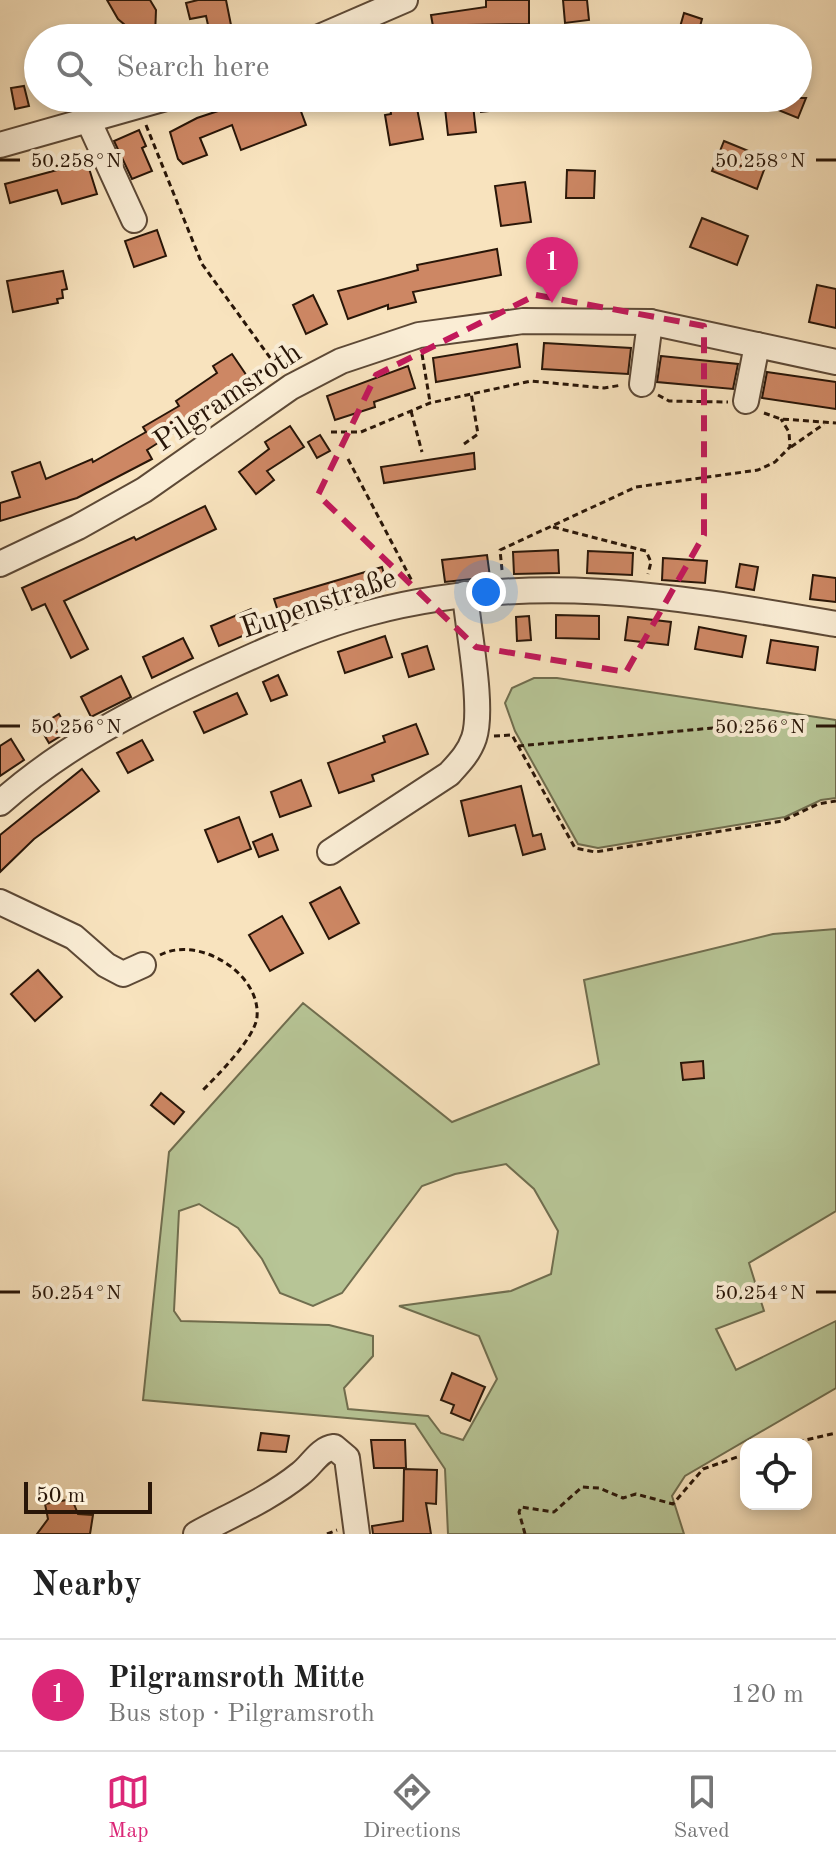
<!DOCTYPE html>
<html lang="en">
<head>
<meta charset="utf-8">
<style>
  body { margin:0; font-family:"Old Standard TT",serif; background:#f6f6f6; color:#222 }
  .controls { position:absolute; right:24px; bottom:24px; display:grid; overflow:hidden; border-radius:16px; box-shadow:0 4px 12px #0003 }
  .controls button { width:72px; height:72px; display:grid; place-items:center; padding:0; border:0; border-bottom:2px solid #e0e0e0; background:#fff; color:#222; font:40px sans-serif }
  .scale { position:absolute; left:24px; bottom:20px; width:128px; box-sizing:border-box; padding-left:8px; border:4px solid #291608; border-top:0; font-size:22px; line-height:28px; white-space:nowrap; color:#291608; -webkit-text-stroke:6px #faedd5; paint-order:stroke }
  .you { position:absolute; left:486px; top:592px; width:28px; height:28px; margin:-20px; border:6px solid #fff; border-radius:50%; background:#1a73e8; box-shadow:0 0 0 12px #1a73e833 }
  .badge { display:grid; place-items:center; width:52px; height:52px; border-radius:50%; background:#db2777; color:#fff; font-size:26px; font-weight:700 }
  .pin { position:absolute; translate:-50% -66px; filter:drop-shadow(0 2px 4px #0008) }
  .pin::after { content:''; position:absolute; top:42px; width:28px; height:24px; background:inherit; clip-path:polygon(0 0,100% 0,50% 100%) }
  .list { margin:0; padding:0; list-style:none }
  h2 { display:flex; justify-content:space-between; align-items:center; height:104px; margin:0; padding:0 32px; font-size:34px }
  h2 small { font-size:26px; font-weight:400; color:#767676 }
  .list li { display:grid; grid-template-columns:52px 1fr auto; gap:24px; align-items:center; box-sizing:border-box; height:112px; padding:0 32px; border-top:2px solid #e0e0e0 }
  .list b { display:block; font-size:30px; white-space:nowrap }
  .list p { margin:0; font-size:26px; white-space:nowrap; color:#767676 }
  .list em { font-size:26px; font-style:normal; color:#767676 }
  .icon { flex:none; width:44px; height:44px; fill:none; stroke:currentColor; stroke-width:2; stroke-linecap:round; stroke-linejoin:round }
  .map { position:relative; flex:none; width:836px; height:1534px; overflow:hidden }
  .search { position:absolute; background:#fff; box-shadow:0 4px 12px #0003; left:24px; right:24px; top:24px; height:88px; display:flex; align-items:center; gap:20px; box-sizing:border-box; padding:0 28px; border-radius:44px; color:#767676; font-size:30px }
  .sheet { height:216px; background:#fff }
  nav { display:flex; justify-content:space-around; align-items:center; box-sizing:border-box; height:112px; border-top:2px solid #e0e0e0; background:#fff; font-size:22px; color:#767676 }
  nav a { display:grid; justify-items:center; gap:4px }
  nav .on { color:#db2777 }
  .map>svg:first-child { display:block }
  .green { fill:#b7c596; stroke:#706e4f; stroke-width:2; fill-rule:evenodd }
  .building { fill:#cd8764; stroke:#291608; stroke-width:2 }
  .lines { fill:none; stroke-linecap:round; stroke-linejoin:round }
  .minor-casing { stroke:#5d4936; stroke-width:28 }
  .path { stroke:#291608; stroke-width:3; stroke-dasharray:6 4; stroke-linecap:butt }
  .minor { stroke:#faedd5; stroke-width:24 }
  .marked { fill:none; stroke:#c2185b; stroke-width:6; stroke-dasharray:16 10; stroke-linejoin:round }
  .ticks { fill:none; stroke:#291608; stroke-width:3 }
  .labels { text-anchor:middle; stroke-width:8; stroke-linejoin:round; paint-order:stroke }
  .street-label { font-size:30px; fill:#291608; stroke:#faedd5 }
  .ticks-label { font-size:20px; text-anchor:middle; fill:#291608; stroke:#faedd5; stroke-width:8; stroke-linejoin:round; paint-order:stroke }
</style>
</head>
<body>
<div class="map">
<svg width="836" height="1534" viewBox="0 0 836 1534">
  <rect width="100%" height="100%" fill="#f8e3be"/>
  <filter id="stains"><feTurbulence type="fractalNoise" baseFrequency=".0025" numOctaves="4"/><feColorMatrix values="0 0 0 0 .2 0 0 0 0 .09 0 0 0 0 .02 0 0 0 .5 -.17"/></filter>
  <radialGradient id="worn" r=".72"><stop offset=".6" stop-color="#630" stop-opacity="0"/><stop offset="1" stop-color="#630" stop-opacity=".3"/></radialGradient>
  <!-- green -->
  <g class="green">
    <polygon points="534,678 557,678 836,720 836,798 821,800 785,817 598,848 578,844 515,731 505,703 512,688"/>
    <path d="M836,929V1211L749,1263L764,1311L716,1329L736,1370L836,1321V1388L685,1476L672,1496L684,1534H448L445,1469L415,1424L143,1400L169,1152L303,1003L452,1122L599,1064L584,980L773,934ZM506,1164L534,1189L558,1231L551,1274L511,1291L399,1306L479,1336L497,1379L463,1440L441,1433L428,1416L348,1409L344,1388L373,1356V1336L329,1325L181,1321L174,1311L179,1211L199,1204L238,1228L262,1259L280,1293L313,1306L342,1293L422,1186L455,1174Z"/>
  </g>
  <!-- building -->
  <g class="building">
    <polygon points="107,0 150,0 156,10 155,36 139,37 118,19"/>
    <polygon points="198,0 226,0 232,30 210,34 206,16 190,19 186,3"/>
    <polygon points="486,0 529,0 529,24 467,25 469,38 435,38 431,15 486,7"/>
    <polygon points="563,0 587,0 589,20 565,23"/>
    <polygon points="684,13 702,19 697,38 678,34"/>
    <polygon points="24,86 29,106 15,109 11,88"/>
    <polygon points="257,98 296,98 306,125 241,150 232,125 200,138 207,155 183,164 178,159 170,132 197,118"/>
    <polygon points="389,98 415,98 423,139 390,145 385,115 391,114"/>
    <polygon points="479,98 525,98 525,107 481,112"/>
    <polygon points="749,98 806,98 798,118"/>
    <polygon points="473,105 476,132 448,135 445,108"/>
    <polygon points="139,130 146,146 142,148 152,171 132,179 114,141"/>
    <polygon points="724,141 768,159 757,189 712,171"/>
    <polygon points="87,162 97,194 62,204 57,190 10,203 5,184"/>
    <polygon points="567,170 595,171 594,198 566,198"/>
    <polygon points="525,182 531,222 501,226 495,186"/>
    <polygon points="702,218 748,236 737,265 690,247"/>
    <polygon points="157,230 166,256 134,267 125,241"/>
    <polygon points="497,249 501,275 413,292 416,302 388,309 388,305 348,319 338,291 418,270 417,265"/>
    <polygon points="63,271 67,289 62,290 63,298 57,299 58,303 13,312 7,281"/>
    <polygon points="817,285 836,289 836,328 809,322"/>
    <polygon points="313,295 327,324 306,334 293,305"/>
    <polygon points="544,343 631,348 628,374 542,369"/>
    <polygon points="517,344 520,367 436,382 433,358"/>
    <polygon points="232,354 249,379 212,403 214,407 147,450 152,459 77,498 0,521 0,503 20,497 12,472 40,462 46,479 92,459 93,462 146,432 143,427 179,406 176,401 217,373 213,366"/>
    <polygon points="661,356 738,364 733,389 657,382"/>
    <polygon points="408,366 415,388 374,402 375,407 335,420 327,396"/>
    <polygon points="767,372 836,382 836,409 762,398"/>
    <polygon points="290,426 304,447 267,471 274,480 256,494 239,472 269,449 265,442"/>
    <polygon points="320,435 330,451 317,458 308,442"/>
    <polygon points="474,453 475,469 384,483 381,467"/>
    <polygon points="205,506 216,529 64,601 88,649 71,658 45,604 32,610 22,588 134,537 136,540"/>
    <polygon points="558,550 559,573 514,574 513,552"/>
    <polygon points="588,551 633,553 632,575 587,573"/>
    <polygon points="487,555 490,577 445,582 442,560"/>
    <polygon points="663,558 707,561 705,583 662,580"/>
    <polygon points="740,564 758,567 754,590 736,587"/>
    <polygon points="382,567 388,589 345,601 344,597 281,620 274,599"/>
    <polygon points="813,575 836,578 836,602 810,599"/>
    <polygon points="251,609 259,629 219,646 211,626"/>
    <polygon points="556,615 599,616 599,639 556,638"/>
    <polygon points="529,616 531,640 517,641 516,617"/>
    <polygon points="628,617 671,622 668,645 625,640"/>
    <polygon points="699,627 746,636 742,657 695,649"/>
    <polygon points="385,636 392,657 345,673 338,652"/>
    <polygon points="183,638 193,658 152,678 143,657"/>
    <polygon points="771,640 818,647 815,670 767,663"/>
    <polygon points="427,646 434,669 409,677 402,654"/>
    <polygon points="278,675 287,695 271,701 263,682"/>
    <polygon points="121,676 131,697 91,717 81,697"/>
    <polygon points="237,693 247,714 204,733 194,712"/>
    <polygon points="59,714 69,731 49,743 39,726"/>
    <polygon points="416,724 428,754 372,775 374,781 339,793 328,763 385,742 383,736"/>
    <polygon points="11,739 24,760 0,776 0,746"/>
    <polygon points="142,740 153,760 128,773 117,753"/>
    <polygon points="82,769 99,791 34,839 0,872 0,835"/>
    <polygon points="301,780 311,806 280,817 271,792"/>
    <polygon points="521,786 533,836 541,834 545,849 523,855 515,825 469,836 461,801"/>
    <polygon points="239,817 251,849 218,862 205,830"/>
    <polygon points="272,834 278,850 259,857 253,842"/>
    <polygon points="340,887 359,923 329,939 310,903"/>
    <polygon points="282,916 303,953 270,971 249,935"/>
    <polygon points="38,970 62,997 35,1021 11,994"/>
    <polygon points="703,1061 704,1078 683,1080 681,1063"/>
    <polygon points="161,1093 184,1112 174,1124 151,1105"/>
    <polygon points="452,1373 485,1387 470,1421 451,1413 454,1405 441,1400"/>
    <polygon points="261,1433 289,1436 286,1452 258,1450"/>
    <polygon points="371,1440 405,1440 406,1468 374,1468"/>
    <polygon points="404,1469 437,1470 436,1504 426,1503 431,1534 373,1534 372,1526 403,1521"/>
    <polygon points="72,1499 78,1514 93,1515 90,1534 37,1534 48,1519 45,1504"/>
  </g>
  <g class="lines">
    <!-- minor casing -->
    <g class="minor-casing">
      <g id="minor">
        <polyline points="317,38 405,0"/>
        <polyline points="89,122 134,220"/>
        <polyline points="0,145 166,98"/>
        <polyline points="642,384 650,322"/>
        <polyline points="746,401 757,345"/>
        <polyline points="0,564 78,527 144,490 291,387 341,361 419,335 523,321 650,322 836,362"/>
        <path d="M0,803C63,747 135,710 211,675C262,652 314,627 369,613C532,570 674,596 836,624"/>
        <path d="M330,852L449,774C459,763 469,753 474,738C484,708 468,629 465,594"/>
        <polyline points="0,902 74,937 106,965 123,974 143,965"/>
        <path d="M196,1534C231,1515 269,1499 300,1474C312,1465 319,1449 334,1447L347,1458L357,1534"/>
      </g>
    </g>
    <!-- path -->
    <g class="path">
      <polyline points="146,125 202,264 279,370"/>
      <polyline points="422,354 430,402"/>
      <polyline points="658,395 669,401 728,402"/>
      <polyline points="411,411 422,452"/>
      <polyline points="764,413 781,419 836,423"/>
      <polyline points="331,432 361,432 430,403 531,381 604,388 622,385"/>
      <polyline points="464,444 478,434 471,393"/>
      <polyline points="791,447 824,424"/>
      <polyline points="348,459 413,583"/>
      <polyline points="553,527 646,551 651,562 648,574"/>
      <polyline points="502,570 500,550 636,487 758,470 775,462 790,447 789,432 781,419"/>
      <polyline points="494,736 512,735 575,848 595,852 782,821 818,804 836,801"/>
      <polyline points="518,746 777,722"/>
      <path d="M160,955C198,935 261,973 257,1017C255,1038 217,1076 202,1091"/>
      <polyline points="788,1444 836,1433"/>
      <polyline points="327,1534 337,1530"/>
      <polyline points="525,1534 519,1512 521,1507 554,1512 582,1487 599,1488 623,1498 636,1494 673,1504 703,1469 746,1454"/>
    </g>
    <!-- minor -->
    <use href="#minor" class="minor"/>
  </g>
  <!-- marked area -->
  <path class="marked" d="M536,295L704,326V535L626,672L476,647L318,495L376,375Z"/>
  <!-- ticks -->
  <path class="ticks" d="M0,160H20M816,160H836M0,726H20M816,726H836M0,1292H20M816,1292H836"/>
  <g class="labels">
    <!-- street labels -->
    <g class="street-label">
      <text transform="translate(227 396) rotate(-34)" y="10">Pilgramsroth</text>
      <text transform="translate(318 602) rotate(-19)" y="10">Eupenstraße</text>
    </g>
  </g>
  <g class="ticks-label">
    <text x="76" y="167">50.258°N</text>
    <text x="760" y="167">50.258°N</text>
    <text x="76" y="733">50.256°N</text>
    <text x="760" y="733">50.256°N</text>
    <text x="76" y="1299">50.254°N</text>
    <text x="760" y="1299">50.254°N</text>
  </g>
  <rect width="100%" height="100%" filter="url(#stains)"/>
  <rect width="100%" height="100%" fill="url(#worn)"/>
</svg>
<div class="controls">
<button><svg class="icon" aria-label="locate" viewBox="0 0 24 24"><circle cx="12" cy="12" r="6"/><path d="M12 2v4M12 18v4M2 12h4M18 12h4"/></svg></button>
</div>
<div class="scale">50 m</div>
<div class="you"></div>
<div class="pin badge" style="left:552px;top:303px">1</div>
<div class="search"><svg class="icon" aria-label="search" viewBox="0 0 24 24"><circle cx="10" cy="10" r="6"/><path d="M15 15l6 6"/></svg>Search here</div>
</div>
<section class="sheet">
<h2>Nearby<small></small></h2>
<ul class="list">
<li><span class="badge">1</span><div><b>Pilgramsroth Mitte</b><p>Bus stop · Pilgramsroth</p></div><em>120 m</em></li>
</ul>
</section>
<nav>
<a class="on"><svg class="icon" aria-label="map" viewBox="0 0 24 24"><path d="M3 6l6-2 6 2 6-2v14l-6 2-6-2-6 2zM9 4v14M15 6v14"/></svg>Map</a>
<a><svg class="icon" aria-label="directions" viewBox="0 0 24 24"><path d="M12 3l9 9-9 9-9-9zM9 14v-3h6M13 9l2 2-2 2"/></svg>Directions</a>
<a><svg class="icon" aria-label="saved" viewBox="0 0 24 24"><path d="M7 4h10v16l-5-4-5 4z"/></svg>Saved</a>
</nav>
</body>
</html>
